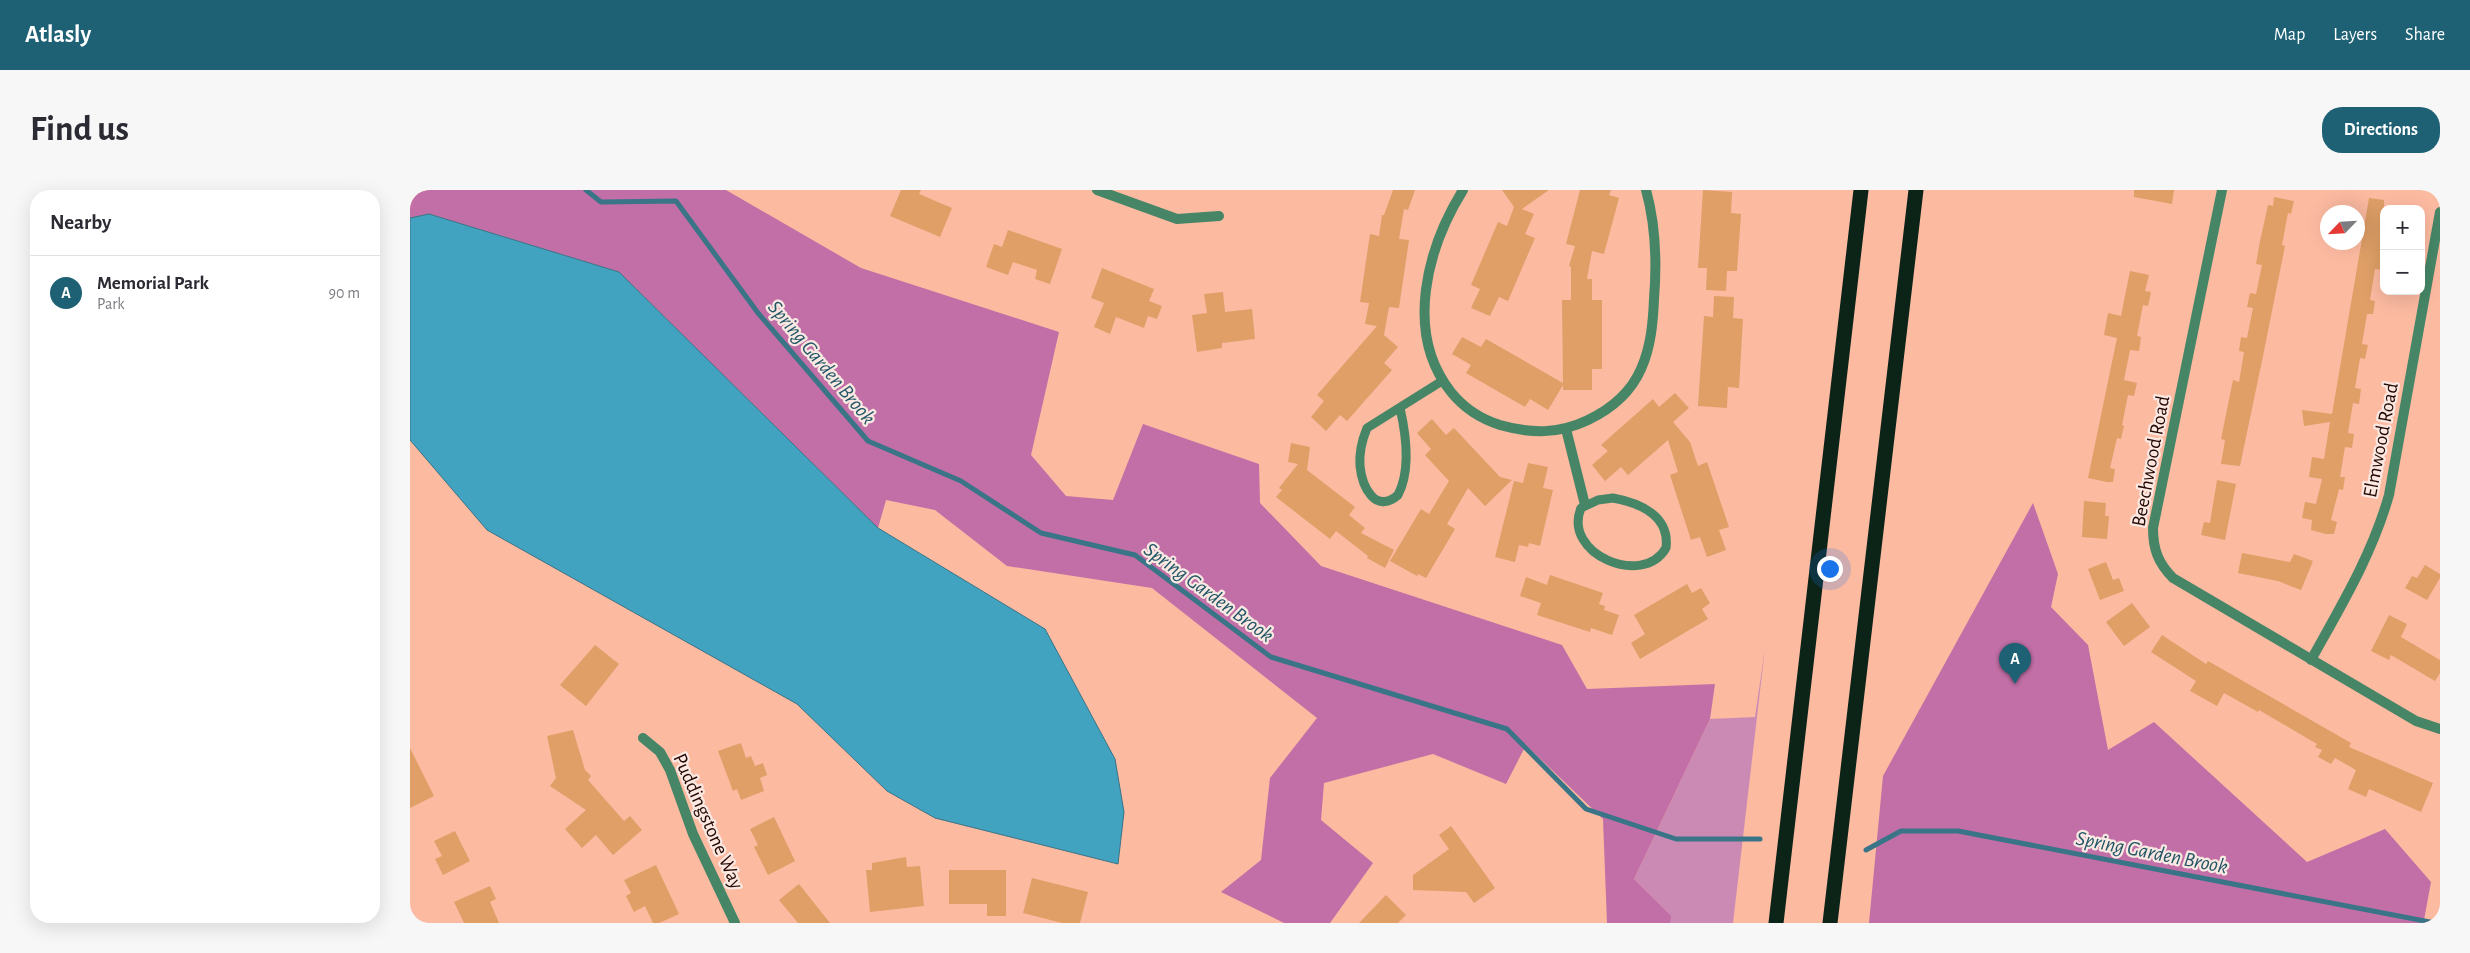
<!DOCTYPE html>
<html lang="en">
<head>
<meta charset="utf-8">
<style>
  body { margin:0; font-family:"Alegreya Sans",sans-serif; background:#f7f7f7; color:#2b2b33 }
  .controls { position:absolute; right:15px; top:15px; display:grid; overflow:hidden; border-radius:10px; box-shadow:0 5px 20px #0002 }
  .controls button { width:45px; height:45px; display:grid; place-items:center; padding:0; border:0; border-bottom:1px solid #e1e1e2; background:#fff; color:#2b2b33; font:25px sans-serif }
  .compass { position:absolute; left:1910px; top:15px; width:45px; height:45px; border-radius:50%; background:#fff; box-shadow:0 5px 20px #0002; rotate:245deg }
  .you { position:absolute; left:1419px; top:378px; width:18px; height:18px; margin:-12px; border:4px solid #fff; border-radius:50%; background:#1a73e8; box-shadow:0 0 0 8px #1a73e833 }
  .badge { display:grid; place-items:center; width:32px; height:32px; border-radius:50%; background:#1e6174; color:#fff; font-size:16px; font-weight:700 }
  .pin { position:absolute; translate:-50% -41px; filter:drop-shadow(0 1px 2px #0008) }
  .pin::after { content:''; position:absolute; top:26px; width:18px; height:15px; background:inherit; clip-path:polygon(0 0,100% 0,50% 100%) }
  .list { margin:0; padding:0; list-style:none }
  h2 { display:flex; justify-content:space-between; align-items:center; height:65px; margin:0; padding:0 20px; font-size:21px }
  h2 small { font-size:16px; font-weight:400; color:#7c7c81 }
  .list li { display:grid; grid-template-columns:32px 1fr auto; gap:15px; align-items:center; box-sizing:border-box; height:75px; padding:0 20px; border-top:1px solid #e1e1e2 }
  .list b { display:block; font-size:19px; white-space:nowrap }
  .list p { margin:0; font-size:16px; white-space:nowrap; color:#7c7c81 }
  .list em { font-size:16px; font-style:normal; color:#7c7c81 }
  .map { position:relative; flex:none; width:2030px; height:733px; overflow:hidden; border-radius:20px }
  header { display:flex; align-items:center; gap:30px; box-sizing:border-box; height:70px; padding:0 25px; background:#1e6174; color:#fff }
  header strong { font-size:24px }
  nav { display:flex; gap:28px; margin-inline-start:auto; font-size:18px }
  .intro { display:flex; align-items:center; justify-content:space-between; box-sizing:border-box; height:120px; padding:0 30px }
  h1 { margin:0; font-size:35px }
  .button { padding:12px 22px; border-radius:20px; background:#1e6174; color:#fff; font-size:18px; font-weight:700 }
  main { display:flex; gap:30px; padding:0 30px }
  aside { flex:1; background:#fff; border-radius:20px; box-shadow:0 5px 20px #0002 }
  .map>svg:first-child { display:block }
  .green { fill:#cb8ab4 }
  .forest { fill:#c16fa6 }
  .water { fill:#42a3c0; stroke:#397487 }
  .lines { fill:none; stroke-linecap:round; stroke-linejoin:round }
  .stream { stroke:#397487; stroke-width:5 }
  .building { fill:#df9f67 }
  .service { stroke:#468667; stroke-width:9 }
  .minor { stroke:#468667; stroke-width:10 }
  .motorway { stroke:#0c2318; stroke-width:15 }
  .labels { text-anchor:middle; stroke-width:4.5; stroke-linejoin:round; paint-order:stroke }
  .street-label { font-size:20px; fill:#240701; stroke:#fae8e2 }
  .water-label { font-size:21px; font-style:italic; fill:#215666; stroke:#fae8e2 }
</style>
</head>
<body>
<header>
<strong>Atlasly</strong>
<nav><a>Map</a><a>Layers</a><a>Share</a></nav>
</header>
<div class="intro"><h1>Find us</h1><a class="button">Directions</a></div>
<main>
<aside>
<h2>Nearby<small></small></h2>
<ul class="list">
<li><span class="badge">A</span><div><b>Memorial Park</b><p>Park</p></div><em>90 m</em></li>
</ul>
</aside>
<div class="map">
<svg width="2030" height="733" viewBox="0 0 2030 733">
  <rect width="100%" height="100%" fill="#fcbaa1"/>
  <!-- green -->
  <polygon class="green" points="1355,458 1323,733 1260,733 1260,726 1224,689 1300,529 1345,527"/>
  <!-- forest -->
  <g class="forest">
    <polygon points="0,0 316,0 451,78 649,142 621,265 656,306 703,310 733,234 849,274 850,313 911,376 1152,455 1177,499 1305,494 1300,529 1224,689 1261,726 1260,733 1197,733 1193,629 1116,555 1096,594 1023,564 914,593 911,630 963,673 920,733 874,733 811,702 851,670 860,588 907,528 742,398 597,376 525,320 476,310 468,338 209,82 19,24 0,28"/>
    <polygon points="1623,313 1648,384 1641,417 1678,455 1698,560 1744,532 1897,672 1975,639 2021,692 2014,730 2027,733 1459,733 1473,586"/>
  </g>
  <!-- water -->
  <polygon class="water" points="19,24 209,82 468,338 635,439 705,569 714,622 708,674 525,628 477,601 387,514 77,340 0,250 0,28"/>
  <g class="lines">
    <!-- stream -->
    <g class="stream">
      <polyline points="176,0 191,12 266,11 348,123 458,251 551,291 631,343 725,365 861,467 1097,539 1176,619 1266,649 1350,649"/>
      <polyline points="1456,660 1491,641 1548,641 2025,733"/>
    </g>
  </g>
  <!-- building -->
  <g class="building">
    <polygon points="491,0 511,0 509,4 542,18 530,47 480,26"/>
    <polygon points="983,0 1005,0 998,20 994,19 989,49 999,50 989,118 979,117 974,145 988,157 974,173 982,180 937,231 930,225 916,241 901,227 914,211 907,205 967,136 955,134 959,113 950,112 960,44 969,46 972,25 974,25"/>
    <polygon points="1092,0 1139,0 1112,19 1124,24 1115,44 1125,48 1098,111 1089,107 1080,126 1061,118 1070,99 1061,95 1088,32 1097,36 1104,17"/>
    <polygon points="1170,0 1201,0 1199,5 1209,8 1194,64 1182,61 1177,89 1182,89 1182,110 1192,110 1192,179 1182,179 1182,200 1153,200 1153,195 1138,220 1120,209 1115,217 1056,183 1061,175 1042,164 1052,147 1071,157 1076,149 1153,193 1152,110 1161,110 1161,77 1159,76 1165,56 1156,54"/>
    <polygon points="1293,0 1322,2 1321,23 1331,24 1327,81 1317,81 1316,101 1296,100 1297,78 1288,78"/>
    <polygon points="1724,0 1764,0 1762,14 1724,7"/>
    <polygon points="1864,7 1884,11 1881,24 1878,23 1872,55 1875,56 1853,166 1830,276 1811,274 1815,250 1811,249 1823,190 1829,192 1834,162 1829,161 1831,147 1837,148 1843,118 1837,117 1840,103 1846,104 1852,75 1846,74 1850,51 1858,15 1863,16"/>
    <polygon points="1959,8 1974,10 1974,39 1970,64 1974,65 1974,71 1972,80 1965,79 1960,110 1965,111 1963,124 1957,124 1952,154 1958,155 1955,169 1950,168 1945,198 1951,199 1949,214 1943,213 1938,243 1944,244 1942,258 1935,257 1930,287 1935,287 1933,300 1929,299 1921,330 1927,332 1924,344 1916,344 1901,340 1902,330 1892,328 1895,312 1906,314 1912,289 1899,287 1902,267 1914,269 1920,232 1894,236 1892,220 1922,224"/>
    <polygon points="598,40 652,59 640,94 625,89 627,80 603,72 598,85 576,77 584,54 592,57"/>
    <polygon points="692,78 744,99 739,111 752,116 747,129 738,126 734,138 706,127 700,144 684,137 694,113 681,108"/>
    <polygon points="1720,81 1739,85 1735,101 1741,102 1738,116 1733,115 1727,146 1731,147 1729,161 1720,160 1714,190 1727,193 1724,206 1718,205 1712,235 1714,236 1711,249 1707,248 1700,278 1705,279 1703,292 1697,292 1678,288 1707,148 1694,145 1698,123 1711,126"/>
    <polygon points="813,102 815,122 842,119 845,149 812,153 812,158 787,162 782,125 797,123 794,104"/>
    <polygon points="1304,106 1324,107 1323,128 1333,129 1329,198 1318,197 1317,218 1288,216 1294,126 1303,127"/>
    <polygon points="1265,203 1279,218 1263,232 1280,252 1288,276 1297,272 1319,337 1309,340 1316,360 1297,367 1290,347 1281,350 1260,285 1268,282 1258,250 1218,285 1211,277 1195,291 1182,275 1198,261 1191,255 1243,209 1249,217"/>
    <polygon points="1022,229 1036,245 1044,238 1090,287 1102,290 1075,316 1058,298 1037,334 1045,339 1016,388 1008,384 1007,386 980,371 1011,319 1019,324 1039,291 1015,265 1021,259 1007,243"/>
    <polygon points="881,253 900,257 897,280 945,317 939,325 955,338 951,343 984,360 975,378 957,368 958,366 926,341 920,349 866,307 872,300 869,298 888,274 878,272"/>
    <polygon points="1118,273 1138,277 1133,298 1143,300 1130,356 1119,353 1118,357 1109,355 1105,372 1085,367 1104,291 1113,293"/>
    <polygon points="1807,290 1826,294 1815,350 1791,345 1794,332 1800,333"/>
    <polygon points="1674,311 1696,313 1695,326 1699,326 1697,349 1672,347"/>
    <polygon points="1832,363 1880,372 1884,364 1903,371 1891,400 1868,391 1828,383"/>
    <polygon points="1696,372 1703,390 1709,388 1714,401 1690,410 1678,379"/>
    <polygon points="2015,375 2030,384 2030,388 2017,410 1995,398 2002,386 2007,388"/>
    <polygon points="1140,385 1193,403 1189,414 1195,416 1194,420 1209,425 1202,445 1181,438 1180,442 1127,425 1131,413 1110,406 1116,387 1137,395"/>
    <polygon points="1277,394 1282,403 1291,398 1300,413 1292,419 1298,429 1230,469 1221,453 1235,444 1224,425"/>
    <polygon points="1722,413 1740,437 1714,456 1696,432"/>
    <polygon points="1979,425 1997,434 1991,447 2030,470 2030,483 2025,491 1981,465 1979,470 1961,461"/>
    <polygon points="1752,445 1796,474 1798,471 1941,553 1939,557 2023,593 2011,622 1959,599 1956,607 1938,599 1946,580 1925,568 1921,574 1908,567 1912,560 1905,557 1907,554 1849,520 1848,522 1814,503 1807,516 1780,501 1786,491 1741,462"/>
    <polygon points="185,455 209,474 176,516 150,495"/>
    <polygon points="163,540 175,580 181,586 178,590 214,631 220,626 232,640 203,665 186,645 172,658 155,639 176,620 140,596 146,588 137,546"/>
    <polygon points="331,553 336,568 341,566 345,576 353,573 357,585 350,588 354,601 331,610 327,599 323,601 308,561"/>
    <polygon points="0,558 24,606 0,618"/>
    <polygon points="364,627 385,671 358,685 344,657 348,655 340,639"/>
    <polygon points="1041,636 1085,698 1064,713 1056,702 1003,700 1003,685 1039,659 1029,645"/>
    <polygon points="45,641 60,671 33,685 25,669 32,666 24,651"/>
    <polygon points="496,667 497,677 510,676 514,716 460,722 456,680 462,680 462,673"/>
    <polygon points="246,675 269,724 249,733 243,733 235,716 224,722 216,706 221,703 214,690"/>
    <polygon points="539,680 596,680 596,726 577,726 577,714 539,714"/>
    <polygon points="622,688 678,702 670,733 652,733 613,723"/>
    <polygon points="389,694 420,733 388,733 369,710"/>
    <polygon points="80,696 86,709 80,712 89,733 54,733 44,712"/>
    <polygon points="976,705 996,725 988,733 949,733"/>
  </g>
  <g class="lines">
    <!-- service -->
    <g class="service">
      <path d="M990,218C996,244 1001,280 988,305C965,325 952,296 950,276C949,263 952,250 957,238L1032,191"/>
      <path d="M1203,308C1230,313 1260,326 1256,358C1233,398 1152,364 1171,318L1188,310Z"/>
    </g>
    <!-- minor -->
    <g class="minor">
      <polyline points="687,0 767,29 809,26"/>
      <path d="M1053,0C1017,58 994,143 1041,202C1053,217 1071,229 1090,235C1121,244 1149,244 1178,230C1201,219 1221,202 1231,179C1241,157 1243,132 1244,109C1247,72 1246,36 1236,0"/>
      <path d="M1812,0L1743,338C1743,359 1748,373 1763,388L2006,531L2030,539"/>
      <polyline points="1156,239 1175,315"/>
      <path d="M1901,470C1931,416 1962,365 1979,305L2030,22"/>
      <polyline points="233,548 250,562 260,580 283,644 325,733"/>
    </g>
    <!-- motorway -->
    <g class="motorway">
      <polyline points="1366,733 1451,0"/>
      <polyline points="1420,733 1506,0"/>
    </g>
  </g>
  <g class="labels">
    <!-- street labels -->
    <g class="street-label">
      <text transform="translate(1970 250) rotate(-79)" y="7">Elmwood Road</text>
      <text transform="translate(1740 271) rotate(-79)" y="7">Beechwood Road</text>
      <text transform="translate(299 631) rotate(66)" y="7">Puddingstone Way</text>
    </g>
    <!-- water labels -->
    <g class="water-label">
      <text transform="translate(412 172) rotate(50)" y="7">Spring Garden Brook</text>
      <text transform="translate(799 402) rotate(36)" y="7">Spring Garden Brook</text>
      <text transform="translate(1742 662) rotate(11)" y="7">Spring Garden Brook</text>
    </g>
  </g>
</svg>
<div class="controls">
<button>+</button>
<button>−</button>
</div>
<svg class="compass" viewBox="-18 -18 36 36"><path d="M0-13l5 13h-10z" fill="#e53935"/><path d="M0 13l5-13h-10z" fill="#7c7c81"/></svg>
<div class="you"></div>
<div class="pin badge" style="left:1605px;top:494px">A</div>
</div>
</main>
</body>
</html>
